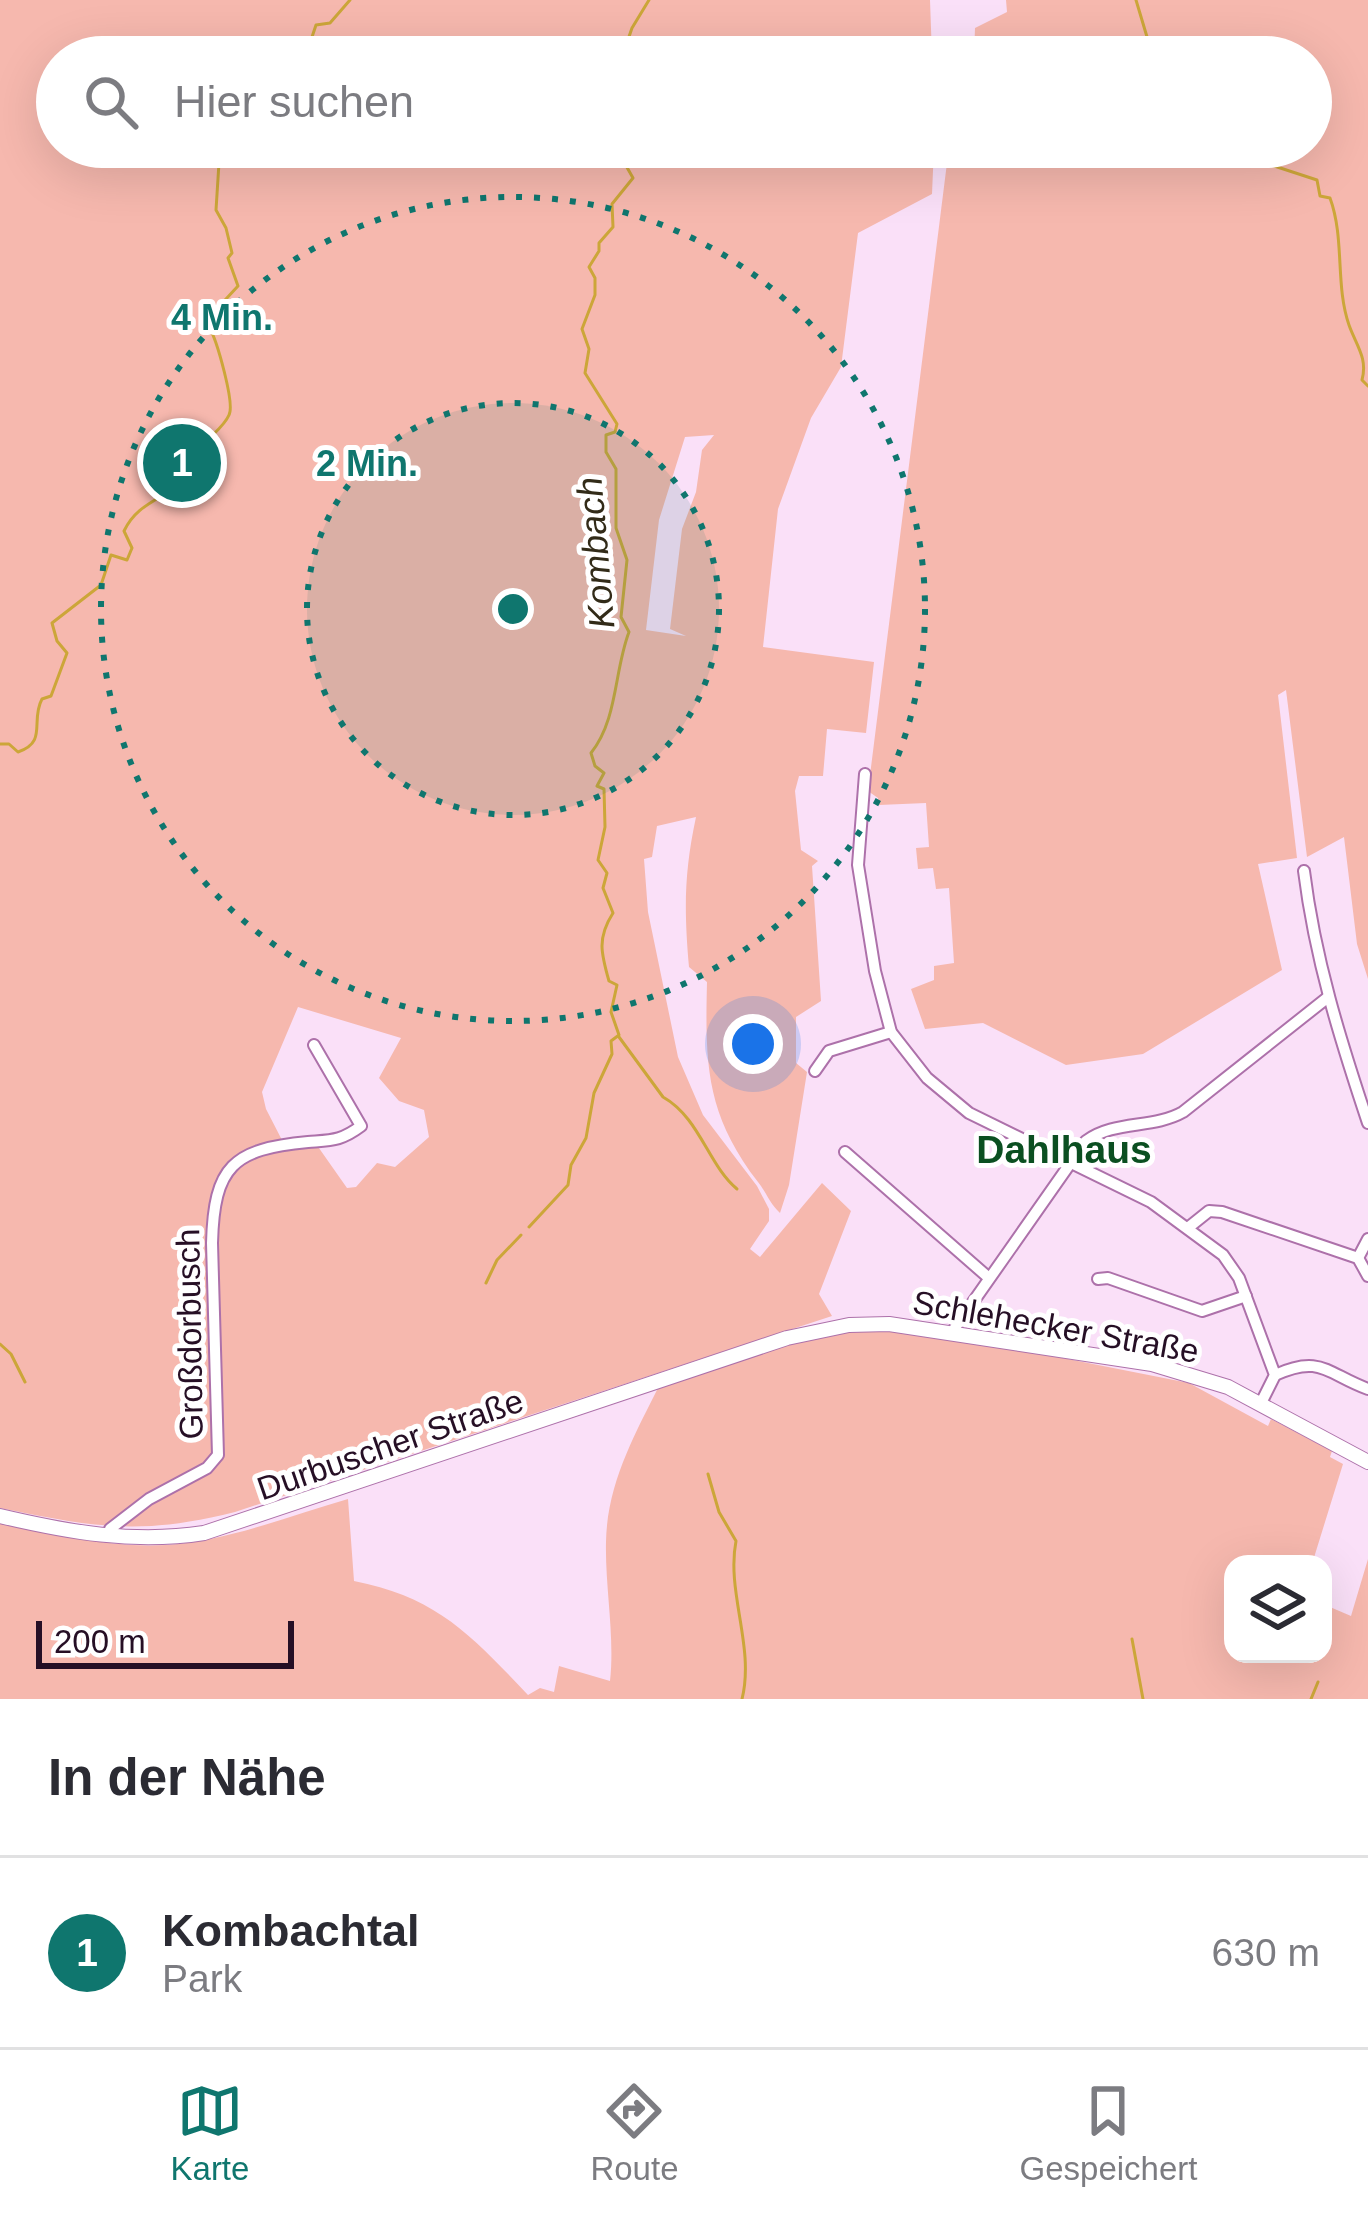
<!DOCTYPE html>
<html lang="de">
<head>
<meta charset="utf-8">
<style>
  body { margin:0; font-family:Helvetica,sans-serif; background:#f7f7f7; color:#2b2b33 }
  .controls { position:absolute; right:36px; bottom:36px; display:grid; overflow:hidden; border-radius:24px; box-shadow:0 12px 48px #0002 }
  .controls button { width:108px; height:108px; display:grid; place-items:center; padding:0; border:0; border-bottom:3px solid #e1e1e2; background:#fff; color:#2b2b33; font:60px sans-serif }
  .scale { position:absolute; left:36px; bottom:30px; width:258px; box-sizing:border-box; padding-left:12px; border:6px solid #260f25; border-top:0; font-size:33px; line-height:42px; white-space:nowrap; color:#260f25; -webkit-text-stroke:9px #fff; paint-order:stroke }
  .you { position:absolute; left:753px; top:1044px; width:42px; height:42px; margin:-30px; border:9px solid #fff; border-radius:50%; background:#1a73e8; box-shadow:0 0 0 18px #1a73e833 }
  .badge { display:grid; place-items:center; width:78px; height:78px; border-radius:50%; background:#0f766e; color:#fff; font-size:39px; font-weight:700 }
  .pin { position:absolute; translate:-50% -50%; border:6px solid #fff; box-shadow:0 3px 12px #0006 }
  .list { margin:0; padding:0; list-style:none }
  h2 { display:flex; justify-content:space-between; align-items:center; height:156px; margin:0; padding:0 48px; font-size:51px }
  h2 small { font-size:39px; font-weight:400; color:#7c7c81 }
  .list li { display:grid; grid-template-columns:78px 1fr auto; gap:36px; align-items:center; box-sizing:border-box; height:192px; padding:0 48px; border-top:3px solid #e1e1e2 }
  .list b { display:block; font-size:45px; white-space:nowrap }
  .list p { margin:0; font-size:39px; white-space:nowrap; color:#7c7c81 }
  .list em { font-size:39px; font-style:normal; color:#7c7c81 }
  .icon { flex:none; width:66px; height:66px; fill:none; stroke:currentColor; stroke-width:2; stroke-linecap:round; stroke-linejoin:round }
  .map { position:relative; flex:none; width:1368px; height:1699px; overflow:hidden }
  .search { position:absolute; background:#fff; box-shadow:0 12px 48px #0002; left:36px; right:36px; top:36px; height:132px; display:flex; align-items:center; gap:30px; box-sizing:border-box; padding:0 42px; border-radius:66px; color:#7c7c81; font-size:45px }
  .sheet { height:348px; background:#fff }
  nav { display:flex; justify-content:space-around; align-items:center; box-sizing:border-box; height:168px; border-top:3px solid #e1e1e2; background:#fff; font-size:33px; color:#7c7c81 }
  nav a { display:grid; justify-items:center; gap:6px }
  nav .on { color:#0f766e }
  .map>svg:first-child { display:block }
  .green { fill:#f6b8ae; fill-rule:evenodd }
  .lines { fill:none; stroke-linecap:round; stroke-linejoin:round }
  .stream { stroke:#cca639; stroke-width:3 }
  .street-casing { stroke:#ad71aa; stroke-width:14 }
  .secondary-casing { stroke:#ad71aa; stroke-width:16 }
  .street { stroke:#fff; stroke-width:10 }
  .secondary { stroke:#fff; stroke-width:14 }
  .ring { fill:none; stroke:#0f766e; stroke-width:6; stroke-dasharray:6 12 }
  .labels { text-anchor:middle; stroke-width:10; stroke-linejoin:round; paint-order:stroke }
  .street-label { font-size:33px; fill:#260f25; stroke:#fff }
  .water-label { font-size:36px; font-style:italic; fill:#322b18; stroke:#fff }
  .quarter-label { font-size:39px; font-weight:bold; fill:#0b4f21; stroke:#fff }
  .centre { fill:#0f766e; stroke:#fff; stroke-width:6 }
  .ring-label { font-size:36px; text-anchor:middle; font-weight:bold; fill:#0f766e; stroke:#fff; stroke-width:10; stroke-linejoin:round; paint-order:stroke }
</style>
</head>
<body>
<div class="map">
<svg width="1368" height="1699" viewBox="0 0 1368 1699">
  <rect width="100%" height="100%" fill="#fae0f8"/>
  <!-- green -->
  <g class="green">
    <path d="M0,0H930L932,57H57V147H934L932,194L858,233L841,367L811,418L778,509L763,647L874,662L866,733L827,729L823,776H799L795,791L801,850L818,861L812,866L821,1001L796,1017V1063L807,1072L789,1185L780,1213C770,1204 766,1192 758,1182C706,1114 705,1065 707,982L689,967C684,910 684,873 696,817L657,826L652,857L644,859L648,912L678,1057L703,1115L757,1186L769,1209V1221L750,1249L760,1257L822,1183L851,1211L819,1294L832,1316L235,1512C139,1536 94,1527 0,1508ZM714,435L702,450L696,492L682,529L670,629L686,636L646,630L659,520L685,437ZM298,1007L401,1038L379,1078L399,1101L424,1110L429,1137L395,1167L377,1163L356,1187L347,1188L314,1141L284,1144L266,1109L262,1092Z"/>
    <polygon points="1006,0 1368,0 1368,979 1357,944 1344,837 1307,857 1286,690 1278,695 1297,858 1258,864 1282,970 1143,1054 1066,1065 983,1023 925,1029 911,989 934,980 934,966 954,963 949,888 936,889 933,868 918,869 916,848 929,847 926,803 879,805 878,798 868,791 949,147 1311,147 1311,57 974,57 975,28 1007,12"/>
    <path d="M864,1328L956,1337L1189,1383L1268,1426L1271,1419L1332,1451L1330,1457L1343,1464L1312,1564H1233V1654H1323V1604L1351,1616L1368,1559V1699H0V1523C55,1534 110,1548 166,1545C228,1541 289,1516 348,1499L354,1581C437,1597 472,1636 528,1695L540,1688L554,1692L559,1666L610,1681C615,1636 605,1588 606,1542C607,1484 634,1436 659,1386L795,1340Z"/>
  </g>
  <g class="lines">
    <!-- stream -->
    <g class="stream">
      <polyline points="1136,0 1153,57"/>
      <polyline points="269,57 291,39 305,42 312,37 316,25 330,23 350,0"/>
      <polyline points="622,57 632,28 649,0"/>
      <path d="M1247,147L1254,158L1262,162L1317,180L1320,196L1330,198C1345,239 1335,285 1349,325C1356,345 1368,358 1362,380L1368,386"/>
      <path d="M0,744H9L18,752C48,742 30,721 42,699L51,696L67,653L57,641L52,623L101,585L111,555L127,560L132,548L124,531C135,508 153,502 173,489C188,478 190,466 199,451C206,438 223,429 229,415C235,404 217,340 209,327L214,312L238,286L228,258L232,253L226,228L216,210L220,147"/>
      <path d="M619,1037L663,1097C700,1118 708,1165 737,1189"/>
      <path d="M529,1227L568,1185L571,1165L586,1138L594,1093L612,1054L611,1041L619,1035L611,1012L617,985L609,981C601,953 597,938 613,913L603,888L607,873L598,860L605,827L604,789L597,786L604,773L595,766L591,753C618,719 614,671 629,632L621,617L627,560L616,528V469L606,452V435L615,432L617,424L585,373L589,349L582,329L595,295V278L589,267L599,251V243L613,227L612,204L633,178L620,155V147"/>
      <polyline points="486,1283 497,1260 521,1235"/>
      <polyline points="0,1344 11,1354 25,1382"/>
      <path d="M708,1474L719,1512L736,1541C726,1592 755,1647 742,1699"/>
      <polyline points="1132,1639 1143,1699"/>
      <polyline points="1311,1699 1318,1682"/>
    </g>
    <!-- street casing -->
    <g class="street-casing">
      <g id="street">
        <polyline points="865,774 858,865 875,971 891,1032 927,1078 969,1113 1151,1202 1223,1255 1239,1278 1275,1375 1261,1403"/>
        <path d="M1304,871C1315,959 1340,1039 1368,1123"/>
        <polyline points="815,1071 829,1051 891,1032"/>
        <polyline points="845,1152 989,1278"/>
        <polyline points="1189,1227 1209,1211 1222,1212 1358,1258 1368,1276"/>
        <polyline points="1358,1258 1368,1239"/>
        <polyline points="1098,1279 1108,1278 1202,1311 1246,1296"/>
        <path d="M952,1332L1086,1141C1114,1120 1153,1129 1183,1112L1327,998"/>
        <path d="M1275,1375C1321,1354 1327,1374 1368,1389"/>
        <path d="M108,1536L110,1529L149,1499L207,1468L218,1455L212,1243C214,1166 233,1149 308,1142C332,1140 341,1141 361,1126L314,1045"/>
      </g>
    </g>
    <!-- secondary casing -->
    <g class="secondary-casing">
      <path id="secondary" d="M0,1516C68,1532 134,1544 204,1533L787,1338L849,1325L889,1324L1152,1364L1228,1387L1368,1462"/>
    </g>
    <!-- street -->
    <use href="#street" class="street"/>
    <!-- secondary -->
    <use href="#secondary" class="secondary"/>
  </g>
  <!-- distance rings -->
  <circle cx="513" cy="609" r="206" fill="#0f766e" fill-opacity=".12"/>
  <g class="ring">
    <circle cx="513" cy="609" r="206"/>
    <circle cx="513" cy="609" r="412"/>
  </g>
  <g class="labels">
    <!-- street labels -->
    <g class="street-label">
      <text transform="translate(1056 1326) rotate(10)" y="12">Schlehecker Straße</text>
      <text transform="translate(189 1334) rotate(-91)" y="12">Großdorbusch</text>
      <text transform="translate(390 1444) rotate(-19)" y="12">Durbuscher Straße</text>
    </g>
    <!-- water labels -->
    <g class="water-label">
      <text transform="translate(595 553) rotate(-95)" y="13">Kombach</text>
    </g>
    <!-- quarter labels -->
    <g class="quarter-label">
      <text x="1064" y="1163">Dahlhaus</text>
    </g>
  </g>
  <circle cx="513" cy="609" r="18" class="centre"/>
  <g class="ring-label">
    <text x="222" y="330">4 Min.</text>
    <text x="367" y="476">2 Min.</text>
  </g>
</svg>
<div class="controls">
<button><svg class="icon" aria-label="layers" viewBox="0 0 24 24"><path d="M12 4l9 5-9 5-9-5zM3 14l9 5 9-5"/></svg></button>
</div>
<div class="scale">200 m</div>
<div class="you"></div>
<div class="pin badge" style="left:182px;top:463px">1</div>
<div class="search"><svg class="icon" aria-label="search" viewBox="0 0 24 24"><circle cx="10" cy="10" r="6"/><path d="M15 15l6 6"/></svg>Hier suchen</div>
</div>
<section class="sheet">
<h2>In der Nähe<small></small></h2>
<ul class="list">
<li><span class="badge">1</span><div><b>Kombachtal</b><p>Park</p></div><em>630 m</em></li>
</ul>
</section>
<nav>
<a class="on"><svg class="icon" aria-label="map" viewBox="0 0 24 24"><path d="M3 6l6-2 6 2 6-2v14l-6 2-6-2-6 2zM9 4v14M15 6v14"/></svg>Karte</a>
<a><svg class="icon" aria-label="directions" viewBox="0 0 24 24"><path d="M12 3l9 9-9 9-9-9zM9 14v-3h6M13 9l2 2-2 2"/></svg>Route</a>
<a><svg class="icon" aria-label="saved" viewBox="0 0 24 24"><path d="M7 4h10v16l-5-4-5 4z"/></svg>Gespeichert</a>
</nav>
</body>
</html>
